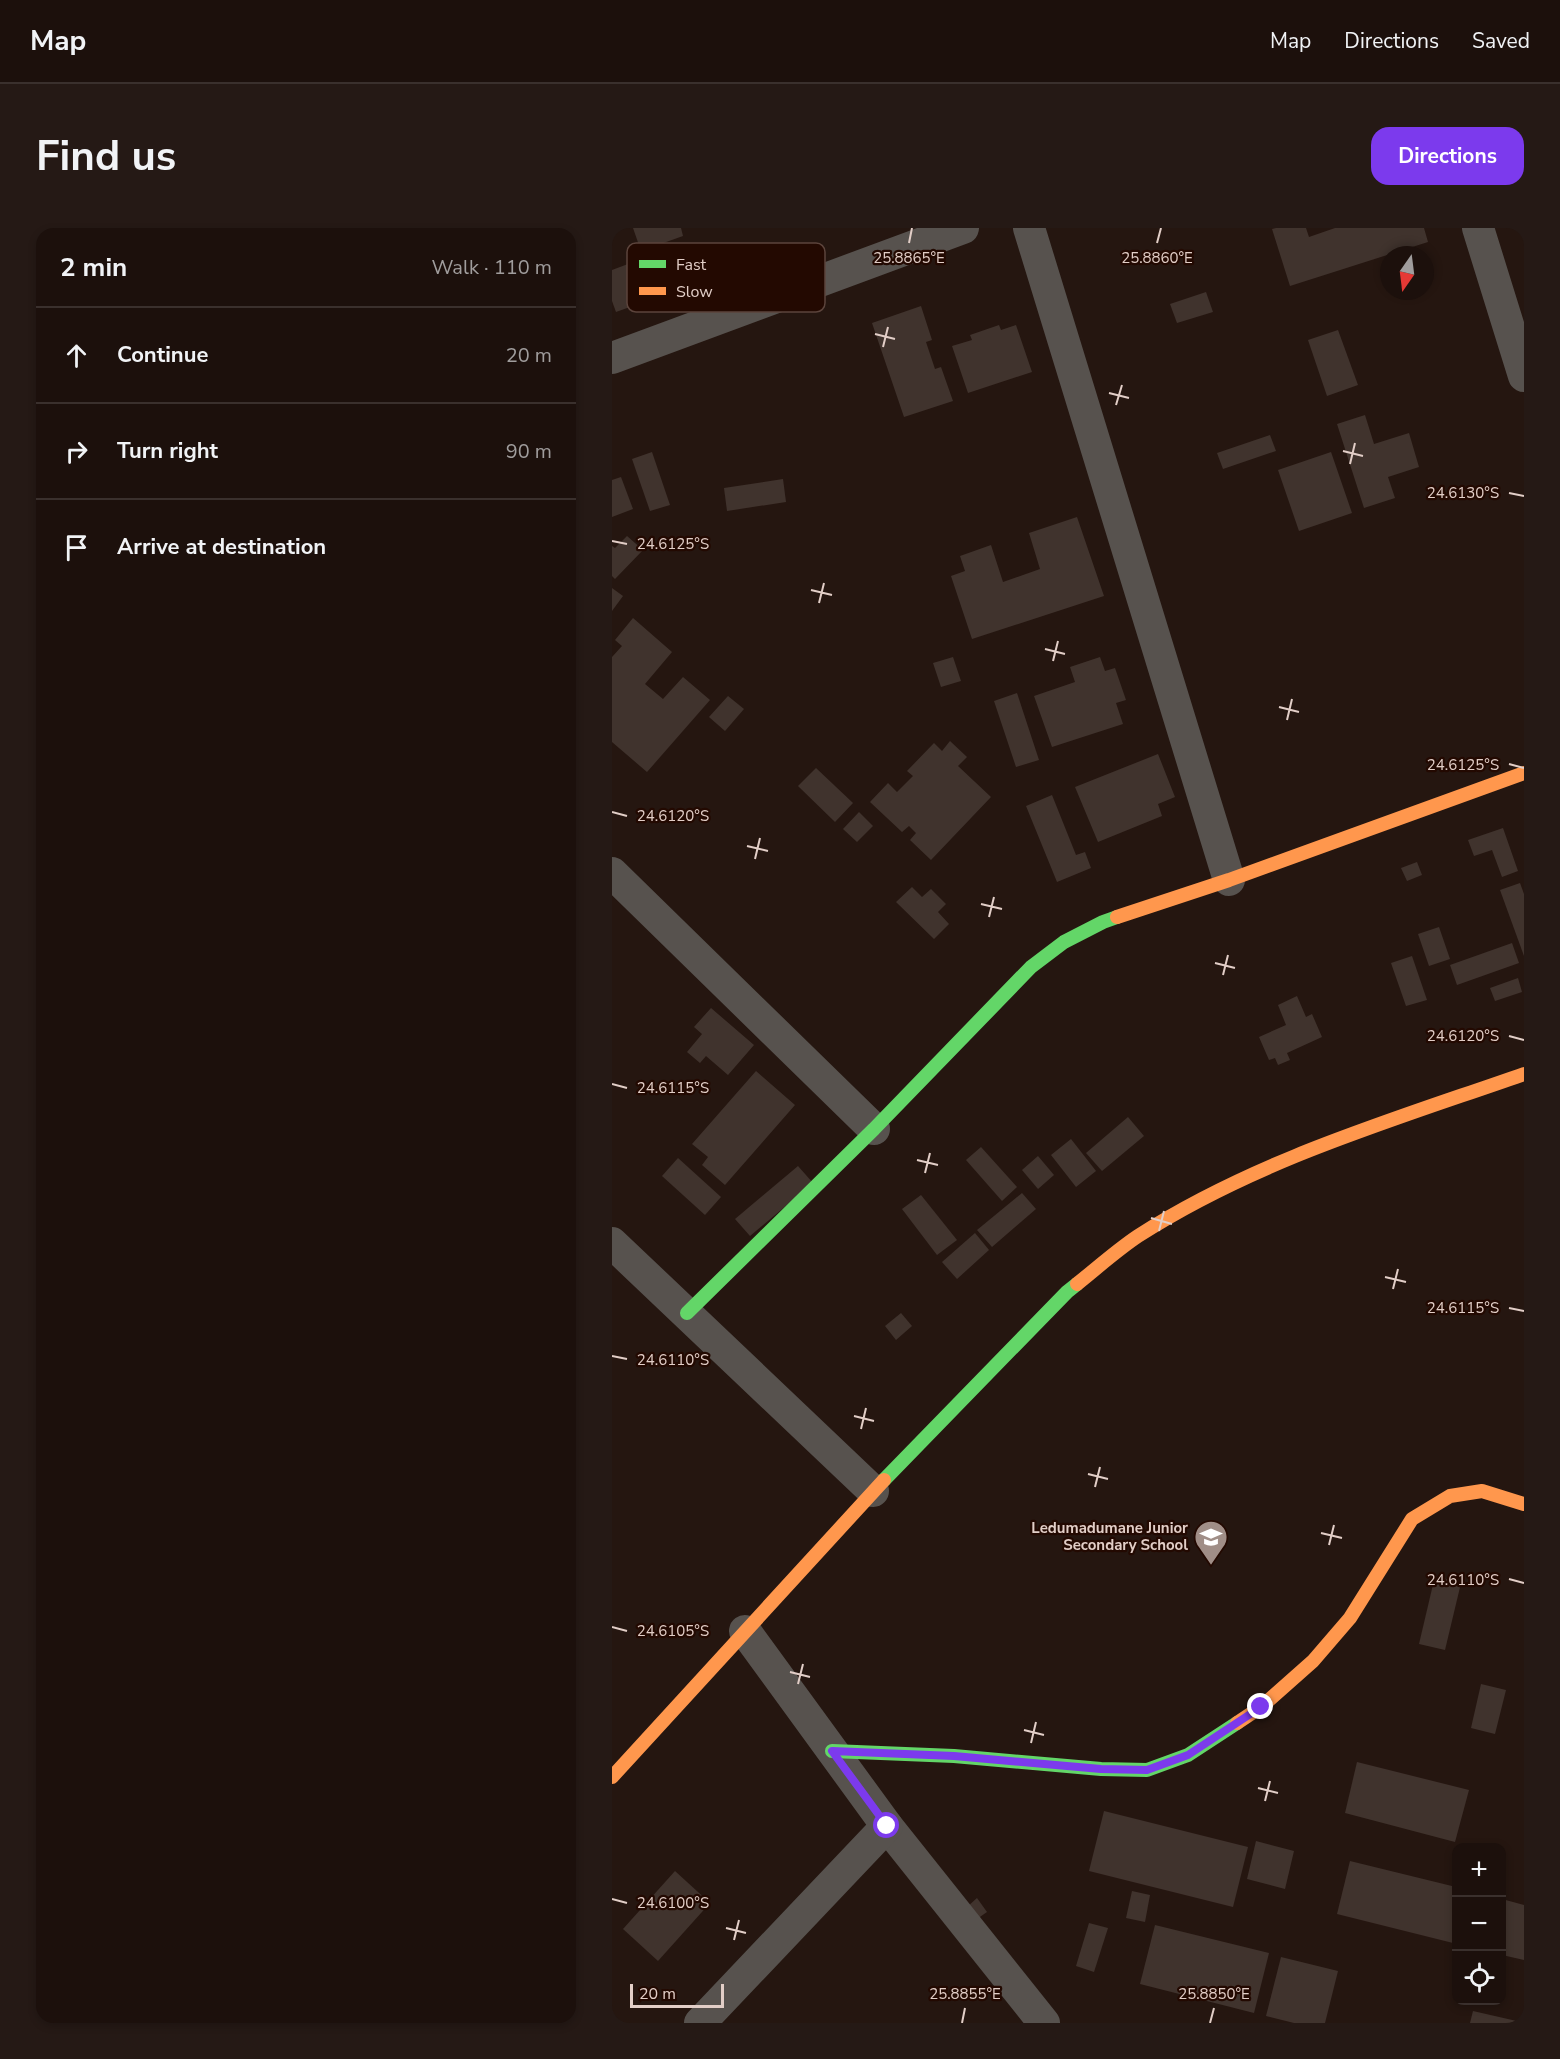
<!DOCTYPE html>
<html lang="en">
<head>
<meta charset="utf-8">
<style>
  body { margin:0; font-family:"Nunito Sans",sans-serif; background:#251915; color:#f1f3f6 }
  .controls { position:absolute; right:18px; bottom:18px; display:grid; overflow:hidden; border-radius:12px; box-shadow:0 3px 9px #0003 }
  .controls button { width:54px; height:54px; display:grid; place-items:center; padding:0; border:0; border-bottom:2px solid #3a302d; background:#1c100c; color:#f1f3f6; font:30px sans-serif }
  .compass { position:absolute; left:768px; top:18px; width:54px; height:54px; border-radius:50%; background:#1c100c; box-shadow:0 3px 9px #0003; rotate:194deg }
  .scale { position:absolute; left:18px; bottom:15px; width:94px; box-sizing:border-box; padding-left:6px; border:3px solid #e2cec7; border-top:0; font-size:16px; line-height:21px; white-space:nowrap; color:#e2cec7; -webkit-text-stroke:4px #230901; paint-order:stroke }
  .stop { position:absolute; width:18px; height:18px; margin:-14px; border:4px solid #7c3aed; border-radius:50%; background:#fff }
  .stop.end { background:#7c3aed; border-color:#fff; box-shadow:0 2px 6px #0008 }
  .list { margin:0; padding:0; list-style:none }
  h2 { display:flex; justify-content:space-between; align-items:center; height:78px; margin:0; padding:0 24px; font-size:26px }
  h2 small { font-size:20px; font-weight:400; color:#a09d9d }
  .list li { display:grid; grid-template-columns:39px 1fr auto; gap:18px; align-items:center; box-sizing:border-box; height:96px; padding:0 24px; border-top:2px solid #3a302d }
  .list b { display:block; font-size:22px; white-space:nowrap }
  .list em { font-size:20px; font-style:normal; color:#a09d9d }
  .icon { flex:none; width:33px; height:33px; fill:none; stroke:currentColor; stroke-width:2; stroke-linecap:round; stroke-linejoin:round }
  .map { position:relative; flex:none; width:912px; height:1795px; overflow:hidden; border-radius:18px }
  header { display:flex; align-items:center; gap:36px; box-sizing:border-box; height:84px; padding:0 30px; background:#1c100c; border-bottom:2px solid #3a302d }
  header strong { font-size:28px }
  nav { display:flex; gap:33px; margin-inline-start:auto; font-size:21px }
  .intro { display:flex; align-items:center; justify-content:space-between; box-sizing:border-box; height:144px; padding:0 36px }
  h1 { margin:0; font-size:42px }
  .button { padding:15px 27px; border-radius:18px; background:#7c3aed; color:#fff; font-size:21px; font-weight:700 }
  main { display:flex; gap:36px; padding:0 36px }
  aside { flex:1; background:#1c100c; border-radius:18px; box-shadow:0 3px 9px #0003 }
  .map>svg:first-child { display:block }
  .building { fill:#40332d }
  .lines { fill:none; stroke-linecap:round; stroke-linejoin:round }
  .street { stroke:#57524e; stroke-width:32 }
  .fast { stroke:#63d668; stroke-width:14 }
  .slow { stroke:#ff974d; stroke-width:14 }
  .route { stroke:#7c3aed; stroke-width:8 }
  .ticks { fill:none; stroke:#e2cec7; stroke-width:2 }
  .labels { text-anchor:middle; stroke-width:4.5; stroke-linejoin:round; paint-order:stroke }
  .poi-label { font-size:15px; font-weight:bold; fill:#e2cec7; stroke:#230901; text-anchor:end }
  .key { fill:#230901; stroke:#5c443c; stroke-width:1.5 }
  .key-label { font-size:16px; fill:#e2cec7 }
  .ticks-label { font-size:15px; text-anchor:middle; fill:#e2cec7; stroke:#230901; stroke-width:4.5; stroke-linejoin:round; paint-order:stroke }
</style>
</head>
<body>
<header>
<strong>Map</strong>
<nav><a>Map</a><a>Directions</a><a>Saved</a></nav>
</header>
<div class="intro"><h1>Find us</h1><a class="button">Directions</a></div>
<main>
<aside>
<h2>2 min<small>Walk · 110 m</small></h2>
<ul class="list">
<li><svg class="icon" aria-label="ahead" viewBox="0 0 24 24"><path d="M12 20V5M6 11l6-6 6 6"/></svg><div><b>Continue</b></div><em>20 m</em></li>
<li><svg class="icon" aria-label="right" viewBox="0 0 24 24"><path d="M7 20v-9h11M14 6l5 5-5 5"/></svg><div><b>Turn right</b></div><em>90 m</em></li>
<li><svg class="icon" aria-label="arrive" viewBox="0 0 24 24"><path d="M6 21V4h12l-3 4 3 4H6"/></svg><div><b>Arrive at destination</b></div></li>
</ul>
</aside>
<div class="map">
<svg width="912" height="1795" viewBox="0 0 912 1795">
  <rect width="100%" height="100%" fill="#251610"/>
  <!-- building -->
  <g class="building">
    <polygon points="21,0 69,0 71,8 29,23"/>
    <polygon points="664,0 694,0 697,9 723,0 812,0 816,14 678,58 660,1"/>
    <polygon points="32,30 46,69 4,84 0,73 0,42"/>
    <polygon points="594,64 601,84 565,95 558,76"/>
    <polygon points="309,78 320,112 314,114 323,141 329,139 341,173 292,189 260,95"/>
    <polygon points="387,97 389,102 404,97 420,144 356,165 340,118 360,112 358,107"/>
    <polygon points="726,102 746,157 715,168 696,112"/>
    <polygon points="753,187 762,216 797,205 807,239 776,249 783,270 752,280 725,196"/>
    <polygon points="658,207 664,223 611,241 605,225"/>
    <polygon points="40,224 58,277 38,283 20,231"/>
    <polygon points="719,224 740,285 687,303 666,242"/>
    <polygon points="9,249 21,281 0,289 0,252"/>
    <polygon points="171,251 174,274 115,283 112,260"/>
    <polygon points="465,289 492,368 360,411 339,348 353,343 348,328 379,317 391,354 428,341 417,305"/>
    <polygon points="15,308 31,322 3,351 0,348 0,318 3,320"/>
    <polygon points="0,360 11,368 0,383"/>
    <polygon points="21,390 60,424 33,456 51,471 71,449 98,472 35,544 0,514 0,429 10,418 3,412"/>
    <polygon points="341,429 349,453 329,459 321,435"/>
    <polygon points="488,429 493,443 503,440 514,472 504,475 511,496 440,519 422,468 463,454 458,439"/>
    <polygon points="405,465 427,532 404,539 382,473"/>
    <polygon points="116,468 132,481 113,503 97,489"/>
    <polygon points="338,513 355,529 346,538 379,569 319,632 298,612 304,605 297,598 290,604 258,574 276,555 285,564 301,548 295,543 322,515 330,523"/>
    <polygon points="546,526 563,569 546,576 550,588 486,614 463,559"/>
    <polygon points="204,540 241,575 223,594 186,558"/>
    <polygon points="440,567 464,627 473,624 479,640 445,654 414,578"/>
    <polygon points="247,584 261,598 245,614 231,601"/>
    <polygon points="891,600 906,643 890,649 880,622 862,628 856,612"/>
    <polygon points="805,634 810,647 795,653 789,640"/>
    <polygon points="908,655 912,666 912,728 888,662"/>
    <polygon points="300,659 310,669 319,661 334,676 326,684 337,696 322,711 284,674"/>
    <polygon points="827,699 838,731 817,738 806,706"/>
    <polygon points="900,715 907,735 845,757 838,737"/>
    <polygon points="800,728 815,772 794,778 779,735"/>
    <polygon points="906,750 910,764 883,773 878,760"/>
    <polygon points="685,768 694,789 700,786 710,809 675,825 678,832 666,837 663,830 657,832 647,809 674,797 666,777"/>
    <polygon points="99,780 142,817 116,847 94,828 88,835 75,824 90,806 82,799"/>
    <polygon points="144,843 183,877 113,957 90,937 96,929 80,916"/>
    <polygon points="516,889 532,908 490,943 474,925"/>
    <polygon points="459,911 484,943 464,959 439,927"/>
    <polygon points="369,919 405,959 390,973 354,932"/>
    <polygon points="426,928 442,947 426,961 410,942"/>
    <polygon points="66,930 109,969 93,987 50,948"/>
    <polygon points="186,938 201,955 138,1008 123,991"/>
    <polygon points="410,965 424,981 380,1019 365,1002"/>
    <polygon points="309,967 345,1012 325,1027 290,981"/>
    <polygon points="363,1005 377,1022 345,1051 330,1034"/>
    <polygon points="289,1085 300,1098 284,1112 273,1098"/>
    <polygon points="823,1348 849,1355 833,1422 807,1416"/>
    <polygon points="869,1456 894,1462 883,1506 859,1500"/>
    <polygon points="745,1534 857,1562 843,1614 733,1585"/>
    <polygon points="492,1583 636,1619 621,1679 477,1643"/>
    <polygon points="644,1613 682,1623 673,1661 635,1651"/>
    <polygon points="738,1633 844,1659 844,1700 841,1715 725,1686"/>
    <polygon points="63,1643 98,1675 46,1733 11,1701"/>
    <polygon points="520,1663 538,1667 533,1694 514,1690"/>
    <polygon points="365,1670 375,1684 365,1691 355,1679"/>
    <polygon points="890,1671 912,1677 912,1732 890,1727"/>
    <polygon points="477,1695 496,1700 482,1744 464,1738"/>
    <polygon points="543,1697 657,1725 642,1785 528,1756"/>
    <polygon points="669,1729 726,1743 713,1795 682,1795 654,1788"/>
    <polygon points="861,1783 909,1794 909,1795 858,1795"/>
  </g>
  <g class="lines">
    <!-- street -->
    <g class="street">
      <polyline points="417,0 617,652"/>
      <polyline points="866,0 912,148"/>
      <polyline points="0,130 351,0"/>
      <polyline points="0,645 262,901"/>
      <polyline points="0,1015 261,1263"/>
      <polyline points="133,1403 275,1598 432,1795"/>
      <polyline points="88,1795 275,1598"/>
    </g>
    <!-- fast -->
    <g class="fast">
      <polyline points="75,1085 262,901 419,739 452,714 491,694 505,689"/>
      <polyline points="272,1252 455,1064 465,1056"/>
      <polyline points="220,1523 342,1528 489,1541 535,1542 576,1527 625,1495"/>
    </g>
    <!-- slow -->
    <g class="slow">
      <polyline points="505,689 617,652 912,545"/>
      <path d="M465,1056C485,1040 505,1022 526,1008C644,932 781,892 912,846"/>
      <polyline points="625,1495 649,1479 701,1433 738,1390 800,1291 838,1268 870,1263 912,1276"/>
      <polyline points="0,1549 272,1252"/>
    </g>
  </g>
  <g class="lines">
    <!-- route -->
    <polyline class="route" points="275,1598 220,1523 342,1528 489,1541 535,1542 576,1527 649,1479"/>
  </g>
  <!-- ticks -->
  <path class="ticks" d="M297,15L300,0M545,15L549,0M263,106L283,111M271,119L276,99M497,165L517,170M504,177L510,157M731,223L751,228M738,236L743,215M897,265L912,268M0,313L15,316M199,362L220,367M207,375L212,355M433,421L453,426M441,433L446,413M667,479L687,484M675,492L680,471M897,536L912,540M0,584L15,588M135,618L156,623M143,631L148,610M369,676L390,681M377,689L382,669M603,735L623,740M611,747L616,727M897,808L912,812M0,856L15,860M305,932L326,937M313,945L318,925M539,990L560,996M547,1003L552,983M773,1049L794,1054M781,1061L786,1041M897,1080L912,1083M0,1128L15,1131M242,1188L262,1193M249,1201L254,1180M476,1246L496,1251M483,1259L488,1239M709,1305L730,1310M717,1317L722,1297M897,1351L912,1355M0,1399L15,1403M178,1444L198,1449M186,1456L191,1436M412,1502L432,1507M419,1515L424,1494M646,1560L666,1565M653,1573L658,1553M0,1671L15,1675M114,1700L134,1705M122,1712L127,1692M350,1795L353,1780M598,1795L602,1780"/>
  <!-- icons -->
  <defs>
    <g id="school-pin" transform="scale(1.725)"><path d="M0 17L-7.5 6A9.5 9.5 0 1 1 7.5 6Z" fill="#a08e87" stroke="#230901"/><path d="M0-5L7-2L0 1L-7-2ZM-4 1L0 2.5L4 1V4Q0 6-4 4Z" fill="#fff"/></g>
  </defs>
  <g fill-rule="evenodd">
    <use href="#school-pin" x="599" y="1309"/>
  </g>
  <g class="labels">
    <!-- poi labels -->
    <g class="poi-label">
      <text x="576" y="1305">Ledumadumane Junior<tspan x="576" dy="17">Secondary School</tspan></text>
    </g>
  </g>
  <!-- legend -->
  <rect x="15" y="15" width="198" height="69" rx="9" class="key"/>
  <rect x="27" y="32" width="27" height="8" fill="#63d668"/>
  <rect x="27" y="59" width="27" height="8" fill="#ff974d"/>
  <g class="key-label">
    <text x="64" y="42">Fast</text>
    <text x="64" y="69">Slow</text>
  </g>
  <g class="ticks-label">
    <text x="297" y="35">25.8865°E</text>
    <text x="545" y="35">25.8860°E</text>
    <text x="851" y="270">24.6130°S</text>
    <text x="61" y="321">24.6125°S</text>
    <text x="851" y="542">24.6125°S</text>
    <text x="61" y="593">24.6120°S</text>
    <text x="851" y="813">24.6120°S</text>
    <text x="61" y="865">24.6115°S</text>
    <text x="851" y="1085">24.6115°S</text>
    <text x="61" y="1137">24.6110°S</text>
    <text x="851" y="1357">24.6110°S</text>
    <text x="61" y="1408">24.6105°S</text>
    <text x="61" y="1680">24.6100°S</text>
    <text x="353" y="1771">25.8855°E</text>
    <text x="602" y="1771">25.8850°E</text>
  </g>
</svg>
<div class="controls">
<button>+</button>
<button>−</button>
<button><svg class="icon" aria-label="locate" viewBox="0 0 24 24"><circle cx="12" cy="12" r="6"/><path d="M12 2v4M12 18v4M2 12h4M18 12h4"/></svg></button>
</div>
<svg class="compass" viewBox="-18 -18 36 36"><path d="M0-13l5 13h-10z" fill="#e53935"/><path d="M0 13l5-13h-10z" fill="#a09d9d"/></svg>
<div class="scale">20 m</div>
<div class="stop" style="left:275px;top:1598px"></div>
<div class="stop end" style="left:649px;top:1479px"></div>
</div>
</main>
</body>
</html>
